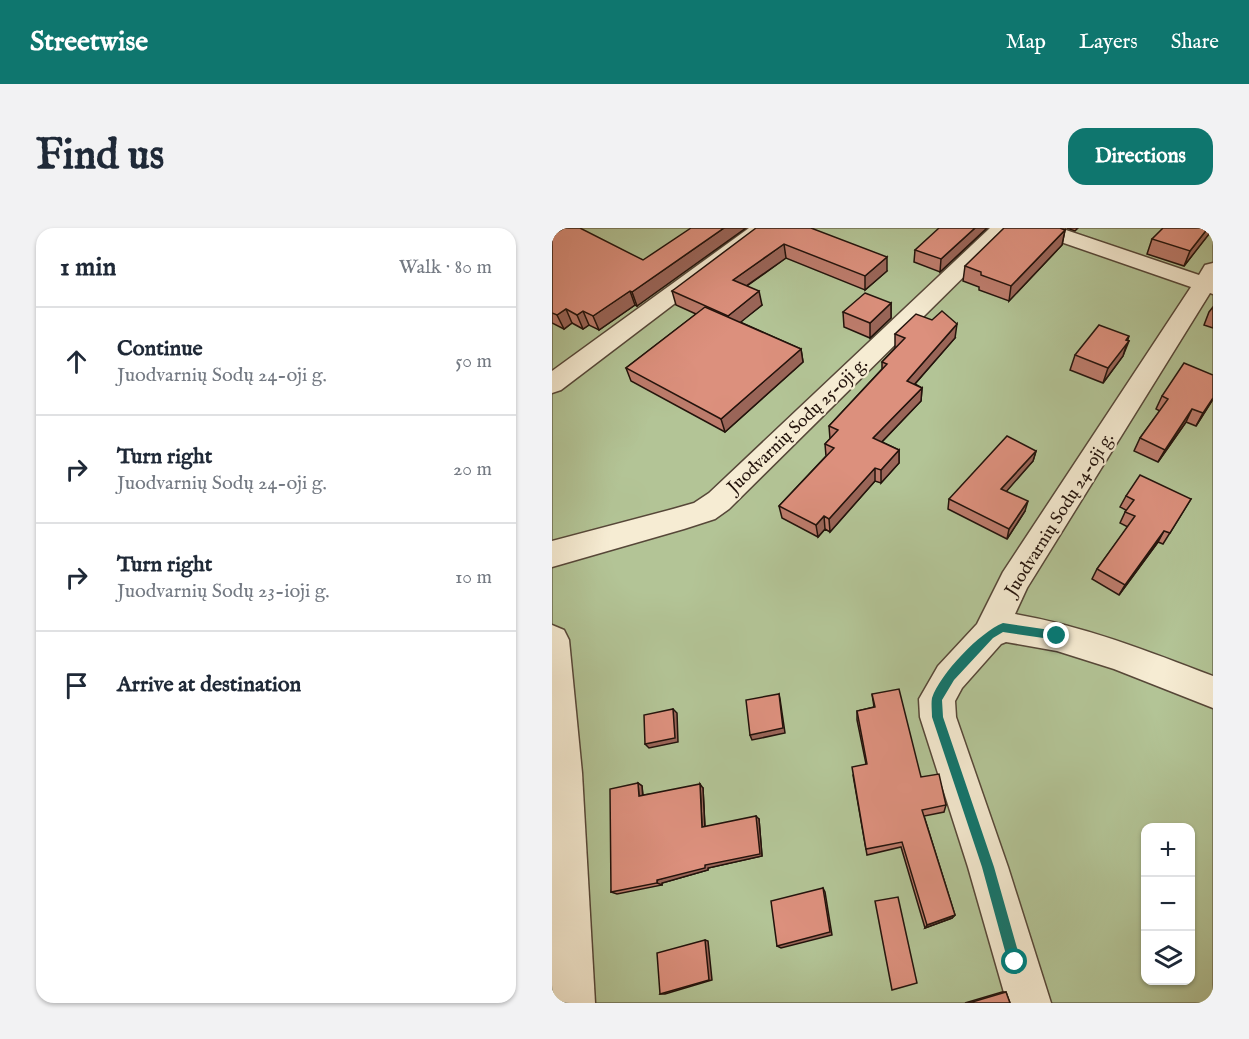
<!DOCTYPE html>
<html lang="en">
<head>
<meta charset="utf-8">
<style>
  body { margin:0; font-family:"IM FELL English",serif; background:#f2f2f3; color:#1f2937 }
  .controls { position:absolute; right:18px; bottom:18px; display:grid; overflow:hidden; border-radius:12px; box-shadow:0 2px 4px #0004 }
  .controls button { width:54px; height:54px; display:grid; place-items:center; padding:0; border:0; border-bottom:2px solid #e0e1e3; background:#fff; color:#1f2937; font:30px sans-serif }
  .stop { position:absolute; width:18px; height:18px; margin:-14px; border:4px solid #0f766e; border-radius:50%; background:#fff }
  .stop.end { background:#0f766e; border-color:#fff; box-shadow:0 2px 6px #0008 }
  .list { margin:0; padding:0; list-style:none }
  h2 { display:flex; justify-content:space-between; align-items:center; height:78px; margin:0; padding:0 24px; font-size:26px }
  h2 small { font-size:20px; font-weight:400; color:#747a83 }
  .list li { display:grid; grid-template-columns:39px 1fr auto; gap:18px; align-items:center; box-sizing:border-box; height:108px; padding:0 24px; border-top:2px solid #e0e1e3 }
  .list b { display:block; font-size:22px; white-space:nowrap }
  .list p { margin:0; font-size:20px; white-space:nowrap; color:#747a83 }
  .list em { font-size:20px; font-style:normal; color:#747a83 }
  .icon { flex:none; width:33px; height:33px; fill:none; stroke:currentColor; stroke-width:2; stroke-linecap:round; stroke-linejoin:round }
  .map { position:relative; flex:none; width:661px; height:775px; overflow:hidden; border-radius:18px }
  header { display:flex; align-items:center; gap:36px; box-sizing:border-box; height:84px; padding:0 30px; background:#0f766e; color:#fff }
  header strong { font-size:28px }
  nav { display:flex; gap:33px; margin-inline-start:auto; font-size:21px }
  .intro { display:flex; align-items:center; justify-content:space-between; box-sizing:border-box; height:144px; padding:0 36px }
  h1 { margin:0; font-size:42px }
  .button { padding:15px 27px; border-radius:18px; background:#0f766e; color:#fff; font-size:21px; font-weight:700 }
  main { display:flex; gap:36px; padding:0 36px }
  aside { flex:1; background:#fff; border-radius:18px; box-shadow:0 2px 4px #0004 }
  .map>svg:first-child { display:block }
  .green { fill:#b3c496; stroke:#6b6c51; stroke-width:1.5; fill-rule:evenodd }
  .lines { fill:none; stroke-linecap:round; stroke-linejoin:round }
  .minor-casing { stroke:#564738; stroke-width:3 }
  .minor { fill:#f6ecd3; fill-rule:evenodd }
  .wall { fill:#bd7c6c; stroke:#23130c; stroke-width:1.5 }
  .shaded-wall { fill:#9a6558; stroke:#23130c; stroke-width:1.5 }
  .building { fill:#dc907d; stroke:#23130c; stroke-width:1.5 }
  .route { fill:#0f766e }
  .labels { text-anchor:middle; stroke-width:4.5; stroke-linejoin:round; paint-order:stroke }
  .street-label { font-size:18px; fill:#23130c; stroke:#f6ecd3 }
</style>
</head>
<body>
<header>
<strong>Streetwise</strong>
<nav><a>Map</a><a>Layers</a><a>Share</a></nav>
</header>
<div class="intro"><h1>Find us</h1><a class="button">Directions</a></div>
<main>
<aside>
<h2>1 min<small>Walk · 80 m</small></h2>
<ul class="list">
<li><svg class="icon" aria-label="ahead" viewBox="0 0 24 24"><path d="M12 20V5M6 11l6-6 6 6"/></svg><div><b>Continue</b><p>Juodvarnių Sodų 24-oji g.</p></div><em>50 m</em></li>
<li><svg class="icon" aria-label="right" viewBox="0 0 24 24"><path d="M7 20v-9h11M14 6l5 5-5 5"/></svg><div><b>Turn right</b><p>Juodvarnių Sodų 24-oji g.</p></div><em>20 m</em></li>
<li><svg class="icon" aria-label="right" viewBox="0 0 24 24"><path d="M7 20v-9h11M14 6l5 5-5 5"/></svg><div><b>Turn right</b><p>Juodvarnių Sodų 23-ioji g.</p></div><em>10 m</em></li>
<li><svg class="icon" aria-label="arrive" viewBox="0 0 24 24"><path d="M6 21V4h12l-3 4 3 4H6"/></svg><div><b>Arrive at destination</b></div></li>
</ul>
</aside>
<div class="map">
<svg width="661" height="775" viewBox="0 0 661 775">
  <rect width="100%" height="100%" fill="#f1e2bc"/>
  <filter id="stains"><feTurbulence type="fractalNoise" baseFrequency=".00333" numOctaves="4"/><feColorMatrix values="0 0 0 0 .2 0 0 0 0 .09 0 0 0 0 .02 0 0 0 .5 -.17"/></filter>
  <radialGradient id="worn" r=".72"><stop offset=".6" stop-color="#630" stop-opacity="0"/><stop offset="1" stop-color="#630" stop-opacity=".3"/></radialGradient>
  <!-- green -->
  <path class="green" d="M0,0H661V775H0ZM594,600H638V752H594Z"/>
  <g class="lines">
    <!-- minor casing -->
    <g class="minor-casing">
      <g id="minor">
        <polygon points="197,0 222,0 9,162 0,165 0,143"/>
        <polygon points="438,0 461,0 177,281 163,291 132,301 0,339 0,313 121,281 142,275 157,265"/>
        <path d="M476,0H508L647,47L653,37L661,35V66L658,65L475,360L463,386C532,398 596,423 661,448V480L562,441L505,423L454,414L449,416L410,460L403,473L404,489L456,639L499,775H455L416,639L368,489L367,471L386,438L425,396L451,344L639,59L480,4Z"/>
        <polygon points="0,397 12,402 17,412 30,545 43,775 0,775"/>
      </g>
    </g>
    <!-- minor -->
    <use href="#minor" class="minor"/>
  </g>
  <!-- wall -->
  <g class="wall">
    <polygon points="435,0 388,44 362,34 363,22"/>
    <polygon points="515,0 526,0 523,3"/>
    <polygon points="661,0 632,38 595,26 600,11"/>
    <polygon points="261,1 335,43 313,62 234,30 195,58 210,77 188,94 249,121 251,134 173,204 79,153 74,140 144,86 124,77 120,63"/>
    <polygon points="513,2 510,17 457,73 427,62 427,59 411,53 413,38"/>
    <polygon points="0,7 91,32 85,78 83,77 47,102 37,97 31,101 20,95 12,101 0,95"/>
    <polygon points="339,75 339,90 318,110 292,99 291,84"/>
    <polygon points="661,79 661,100 652,97 657,84"/>
    <polygon points="343,106 403,110 363,156 370,160 369,173 330,214 347,222 347,235 329,255 323,253 278,304 273,301 266,309 230,290 227,278 274,228 273,216 278,211 277,198 330,141 330,134 343,120"/>
    <polygon points="576,113 577,113 571,128 551,155 518,142 523,127"/>
    <polygon points="661,147 661,171 644,198 634,194 606,234 582,223 588,210 608,183 604,181 610,168"/>
    <polygon points="484,223 481,233 454,263 473,283 455,311 396,281 397,271"/>
    <polygon points="574,268 639,271 611,316 606,314 567,367 540,351 545,341 576,299 568,295 574,282 568,279"/>
    <polygon points="320,466 369,549 394,577 392,584 372,588 403,687 400,690 373,700 349,619 315,627 301,547 314,536 305,492 305,483 322,479"/>
    <polygon points="86,555 90,558 91,567 151,560 153,599 207,591 210,628 156,640 156,642 110,655 110,657 65,666 59,664"/>
    <polygon points="450,764 454,764 458,775 413,775"/>
  </g>
  <!-- shaded-wall -->
  <g class="shaded-wall">
    <polygon points="172,0 194,0 85,78 80,64"/>
    <polygon points="423,0 435,0 388,44 389,31"/>
    <polygon points="656,0 661,1 632,38 638,23"/>
    <polygon points="513,2 510,17 457,73 459,58"/>
    <polygon points="232,16 234,30 184,65 181,52"/>
    <polygon points="335,29 335,43 313,62 313,48"/>
    <polygon points="78,63 83,77 47,102 41,88"/>
    <polygon points="207,63 210,77 179,102 176,88"/>
    <polygon points="339,75 339,90 318,110 318,95"/>
    <polygon points="14,81 20,95 12,101 5,87"/>
    <polygon points="31,83 37,97 31,101 25,87"/>
    <polygon points="405,96 403,110 354,166 355,153"/>
    <polygon points="577,108 571,128 551,155 556,140"/>
    <polygon points="249,121 251,134 173,204 169,191"/>
    <polygon points="370,160 369,173 321,223 321,210"/>
    <polygon points="661,170 661,171 644,198 651,185"/>
    <polygon points="640,181 634,194 606,234 613,222"/>
    <polygon points="347,222 347,235 329,255 329,242"/>
    <polygon points="484,223 481,233 447,272 449,261"/>
    <polygon points="323,240 323,253 278,304 277,291"/>
    <polygon points="476,273 473,283 455,311 457,301"/>
    <polygon points="272,288 273,301 266,309 264,297"/>
    <polygon points="612,303 606,314 567,367 573,357"/>
    <polygon points="227,466 228,471 233,505 200,512 198,507"/>
    <polygon points="121,481 125,485 126,514 97,520 93,516"/>
    <polygon points="86,555 90,558 91,572 87,568"/>
    <polygon points="148,556 151,560 153,602 150,599"/>
    <polygon points="204,588 207,591 210,628 156,640 156,642 110,655 110,657 105,655 105,652 153,637"/>
    <polygon points="271,660 273,664 280,707 229,720 225,718"/>
    <polygon points="403,687 400,690 373,700 375,697"/>
    <polygon points="153,712 156,713 160,752 113,766 108,766"/>
  </g>
  <!-- building -->
  <g class="building">
    <polygon points="12,0 28,0 91,32 139,0 172,0 80,64 78,63 41,88 31,83 25,87 14,81 5,87 0,85 0,7"/>
    <polygon points="204,0 259,0 335,29 313,48 232,16 181,52 207,63 176,88 120,63"/>
    <polygon points="387,0 423,0 389,31 363,22"/>
    <polygon points="452,0 508,0 513,2 459,58 429,47 429,44 413,38"/>
    <polygon points="611,0 656,0 638,23 600,11"/>
    <polygon points="313,65 339,75 318,95 291,84"/>
    <polygon points="153,79 249,121 169,191 74,140"/>
    <polygon points="390,83 405,96 355,153 370,160 321,210 347,222 329,242 323,240 277,291 272,288 264,297 227,278 282,220 273,216 286,202 277,198 335,136 330,134 353,110 343,106 364,86 380,92"/>
    <polygon points="547,97 577,108 574,112 577,113 556,140 523,127"/>
    <polygon points="632,135 661,147 661,170 651,185 640,181 613,222 588,210 616,171 610,168"/>
    <polygon points="455,208 484,223 449,261 476,273 457,301 397,271"/>
    <polygon points="588,247 639,271 618,305 612,303 573,357 545,341 583,288 573,284 582,272 574,268"/>
    <polygon points="347,461 369,549 387,546 394,577 370,582 403,687 375,697 350,614 314,621 300,539 315,536 305,483 323,479 320,466"/>
    <polygon points="227,466 231,500 198,507 194,472"/>
    <polygon points="121,481 123,510 93,516 92,487"/>
    <polygon points="86,555 87,568 148,556 150,599 204,588 208,626 153,637 153,640 105,652 105,655 59,664 58,561"/>
    <polygon points="271,660 278,704 225,718 219,673"/>
    <polygon points="346,669 365,755 340,762 323,673"/>
    <polygon points="153,712 157,752 108,766 105,725"/>
    <polygon points="454,764 458,775 417,775"/>
  </g>
  <!-- route -->
  <path class="route" d="M451,395L505,403L510,408L505,412L451,404L441,410L402,452L390,472L391,489L442,639L469,734L467,738L463,740L458,738L456,734L430,639L380,489C380,483 379,476 380,470C388,446 428,404 451,395Z"/>
  <g class="labels">
    <!-- street labels -->
    <g class="street-label">
      <text transform="translate(245 197) rotate(-44)" y="6">Juodvarnių Sodų 25-oji g.</text>
      <text transform="translate(507 286) rotate(-58)" y="6">Juodvarnių Sodų 24-oji g.</text>
    </g>
  </g>
  <rect width="100%" height="100%" filter="url(#stains)"/>
  <rect width="100%" height="100%" fill="url(#worn)"/>
</svg>
<div class="controls">
<button>+</button>
<button>−</button>
<button><svg class="icon" aria-label="layers" viewBox="0 0 24 24"><path d="M12 4l9 5-9 5-9-5zM3 14l9 5 9-5"/></svg></button>
</div>
<div class="stop" style="left:463px;top:734px"></div>
<div class="stop end" style="left:505px;top:408px"></div>
</div>
</main>
</body>
</html>
